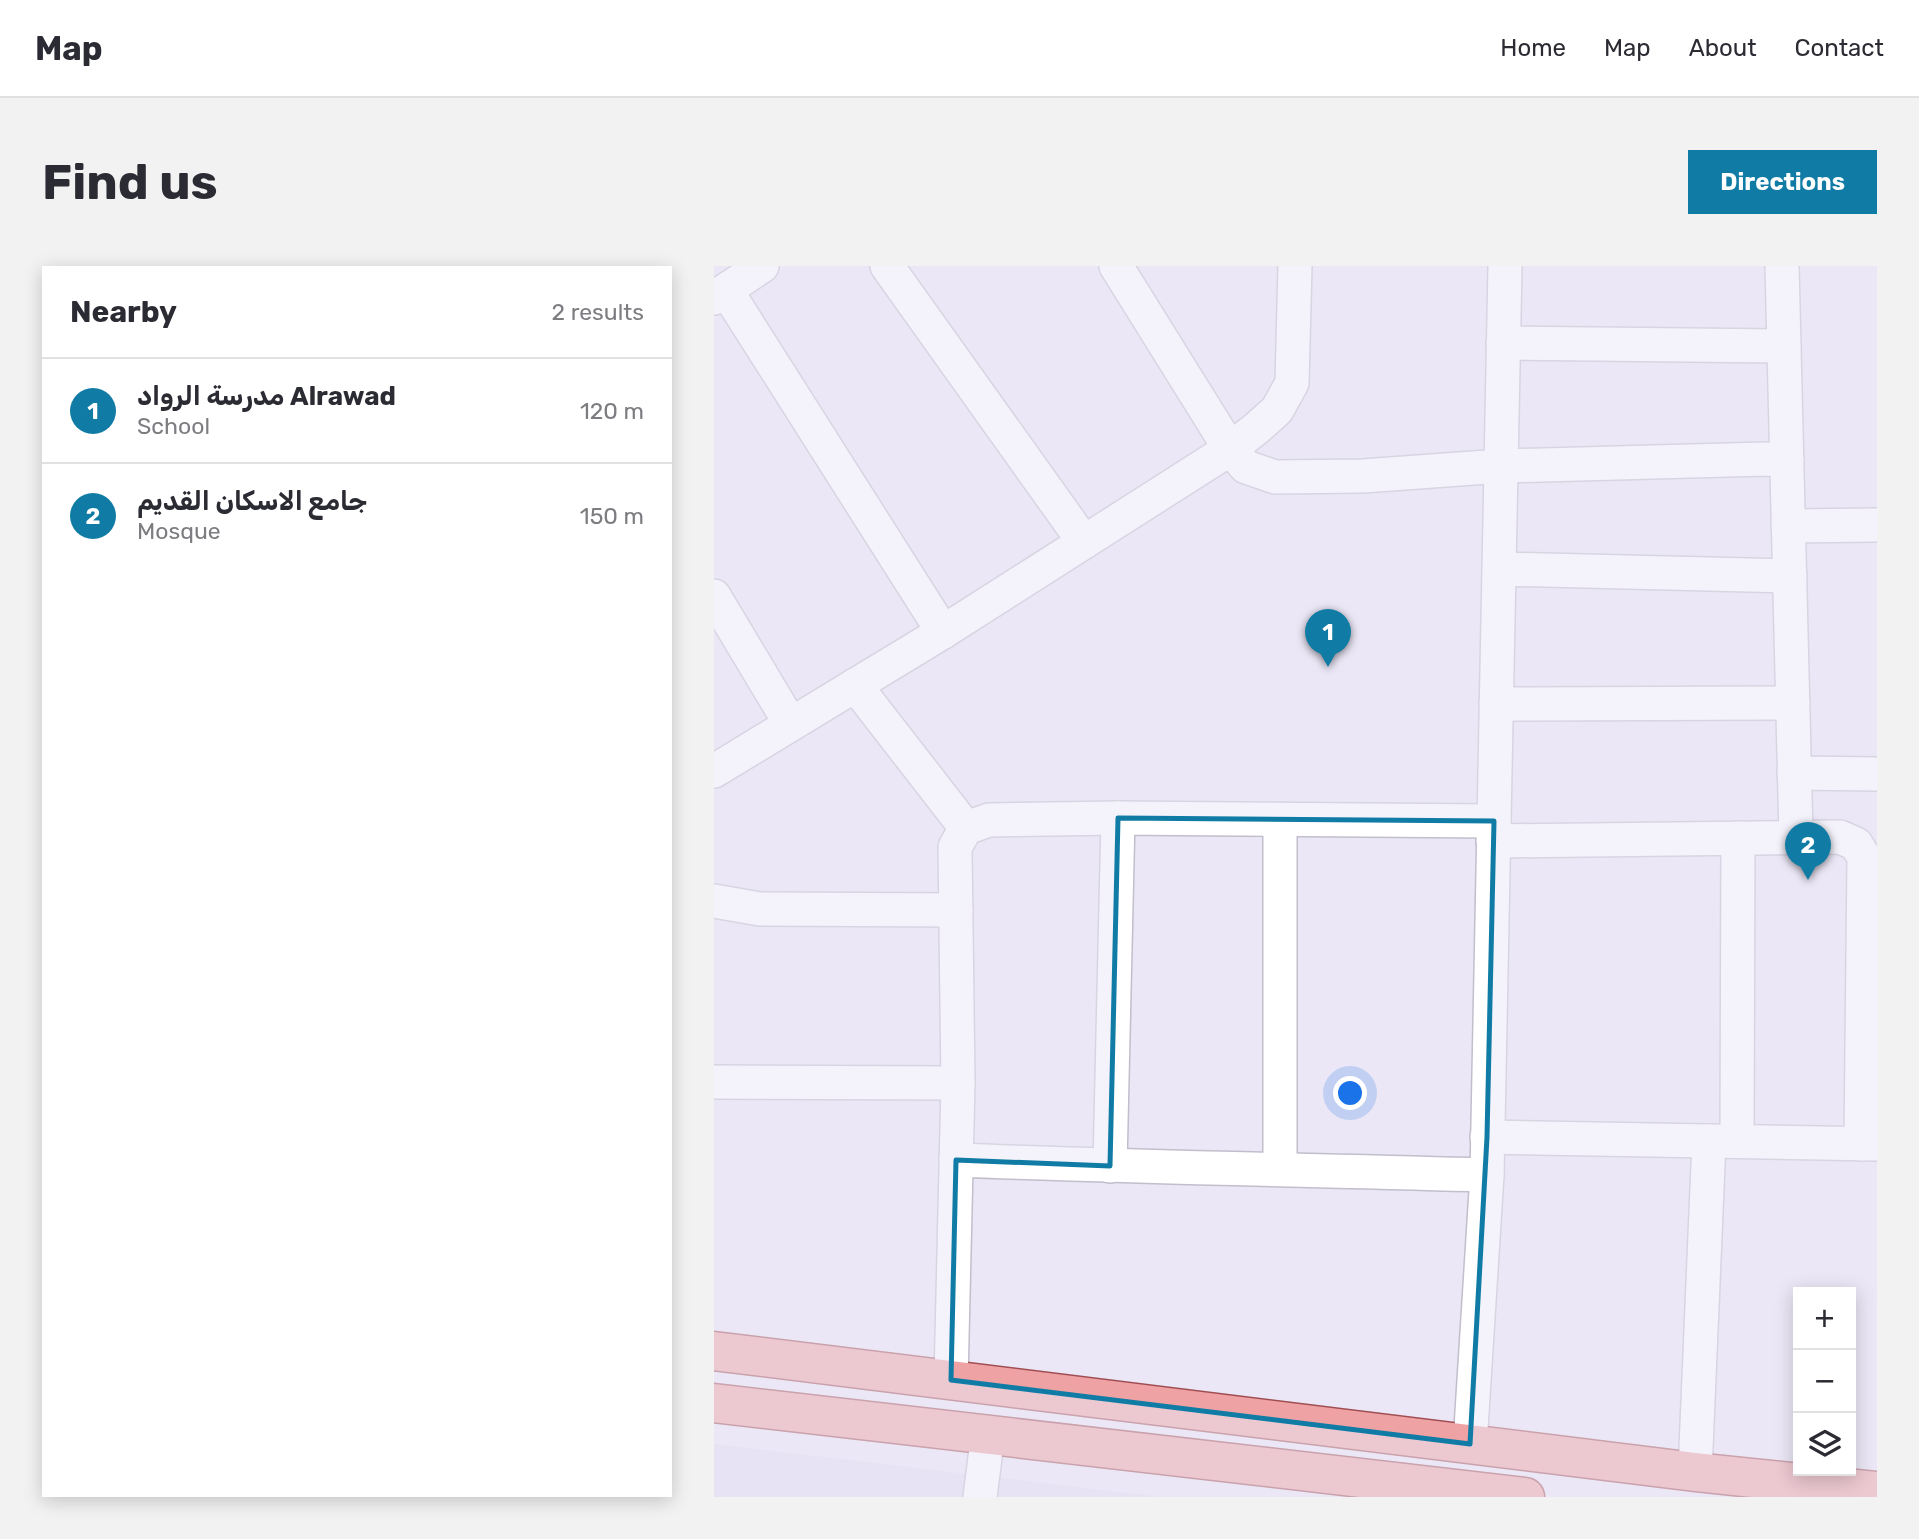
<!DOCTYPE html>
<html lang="en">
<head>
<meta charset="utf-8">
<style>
  body { margin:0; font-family:Rubik,"Noto Naskh Arabic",sans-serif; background:#f2f2f3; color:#2b2b33 }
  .controls { position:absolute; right:21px; bottom:21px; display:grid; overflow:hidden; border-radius:0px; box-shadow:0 4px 18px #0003 }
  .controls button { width:63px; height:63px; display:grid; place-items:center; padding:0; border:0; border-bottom:2px solid #e1e1e2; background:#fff; color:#2b2b33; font:35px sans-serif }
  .you { position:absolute; left:637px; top:828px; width:24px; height:24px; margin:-18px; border:5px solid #fff; border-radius:50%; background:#1a73e8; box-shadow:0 0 0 10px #1a73e833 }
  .badge { display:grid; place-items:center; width:46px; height:46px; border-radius:50%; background:#107ca5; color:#fff; font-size:23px; font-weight:700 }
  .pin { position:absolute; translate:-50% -58px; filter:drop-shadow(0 2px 4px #0008) }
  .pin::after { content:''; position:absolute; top:37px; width:24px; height:21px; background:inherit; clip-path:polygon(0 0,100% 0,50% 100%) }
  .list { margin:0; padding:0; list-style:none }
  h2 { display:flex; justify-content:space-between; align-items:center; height:91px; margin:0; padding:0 28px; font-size:30px }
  h2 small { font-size:23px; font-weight:400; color:#7c7c81 }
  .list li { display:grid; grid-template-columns:46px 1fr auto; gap:21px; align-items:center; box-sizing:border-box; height:105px; padding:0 28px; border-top:2px solid #e1e1e2 }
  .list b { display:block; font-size:26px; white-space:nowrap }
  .list p { margin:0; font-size:23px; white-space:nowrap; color:#7c7c81 }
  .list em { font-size:23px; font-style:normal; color:#7c7c81 }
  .icon { flex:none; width:38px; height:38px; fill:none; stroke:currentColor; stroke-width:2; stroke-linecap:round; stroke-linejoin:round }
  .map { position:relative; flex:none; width:1163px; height:1231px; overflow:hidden; border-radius:0px }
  header { display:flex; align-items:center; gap:42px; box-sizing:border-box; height:98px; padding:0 35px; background:#fff; border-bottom:2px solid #e1e1e2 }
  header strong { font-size:33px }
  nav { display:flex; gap:38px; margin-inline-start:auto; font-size:24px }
  .intro { display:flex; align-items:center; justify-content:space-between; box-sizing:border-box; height:168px; padding:0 42px }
  h1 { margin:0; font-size:49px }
  .button { padding:18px 32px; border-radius:0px; background:#107ca5; color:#fff; font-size:24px; font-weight:700 }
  main { display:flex; gap:42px; padding:0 42px }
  aside { flex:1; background:#fff; border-radius:0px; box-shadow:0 4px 18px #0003 }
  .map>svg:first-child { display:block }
  .built { fill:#e2dcf2 }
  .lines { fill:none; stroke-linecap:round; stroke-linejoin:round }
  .minor-casing { stroke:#c2becc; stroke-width:36 }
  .major-casing { stroke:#a14e53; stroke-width:41 }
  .minor { stroke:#fff; stroke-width:33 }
  .major { stroke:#eea2a4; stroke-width:38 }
  .marked { fill:none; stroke:#107ca5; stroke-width:5; stroke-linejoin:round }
</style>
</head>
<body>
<header>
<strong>Map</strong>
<nav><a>Home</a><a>Map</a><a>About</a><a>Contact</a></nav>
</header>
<div class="intro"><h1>Find us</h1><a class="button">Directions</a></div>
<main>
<aside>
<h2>Nearby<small>2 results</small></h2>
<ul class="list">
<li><span class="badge">1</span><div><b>مدرسة الرواد Alrawad</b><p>School</p></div><em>120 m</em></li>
<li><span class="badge">2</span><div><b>جامع الاسكان القديم</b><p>Mosque</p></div><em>150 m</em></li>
</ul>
</aside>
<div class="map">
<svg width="1163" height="1231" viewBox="0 0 1163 1231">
  <rect width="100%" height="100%" fill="#ebe7f6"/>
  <!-- built -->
  <polygon class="built" points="0,1178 447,1231 0,1231"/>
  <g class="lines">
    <!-- minor casing -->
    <g class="minor-casing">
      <g id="minor">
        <polyline points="173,0 370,276"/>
        <polyline points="402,0 516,183 532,201 561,211 649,210 787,200 1051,193 1073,194"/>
        <polyline points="1068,0 1082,571"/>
        <polyline points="12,24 229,366"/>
        <polyline points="0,32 48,0"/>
        <polyline points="789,77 1070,80"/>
        <polyline points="1074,260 1163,259"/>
        <polyline points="785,303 1076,310"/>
        <polyline points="0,330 76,457"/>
        <polyline points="141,419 252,562"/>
        <polyline points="782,438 1079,437"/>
        <polyline points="0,505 229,366 516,183 543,162 563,144 578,117 581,0"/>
        <polyline points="1080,507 1163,508"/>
        <polyline points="779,575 1126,571 1142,578 1150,591 1147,878"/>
        <polyline points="0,635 46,643 242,644"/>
        <polyline points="0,816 244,817"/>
        <polyline points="773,871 1163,878"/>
        <polyline points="1023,875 1024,572"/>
        <path d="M242,894C419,901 596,904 773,909"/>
        <polyline points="396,900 404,552"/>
        <polyline points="566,903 566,554"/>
        <polyline points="237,1114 244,817 241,581 252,562 275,554 404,552 780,555"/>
        <polyline points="756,1178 773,909 791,0"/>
        <polyline points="981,1206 995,875"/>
        <polyline points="266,1231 274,1168"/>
      </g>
    </g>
    <!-- major casing -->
    <g class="major-casing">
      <g id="major">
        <polyline points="0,1085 981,1206 1163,1225"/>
        <polyline points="0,1137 811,1231"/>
      </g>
    </g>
    <!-- minor -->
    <use href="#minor" class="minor"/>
    <!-- major -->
    <use href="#major" class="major"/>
  </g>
  <!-- marked area -->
  <path d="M0 0H1163V1231H0ZM404,552L780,555L773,871L756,1178L237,1114L242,894L396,900Z" fill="#ebe7f6" fill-opacity=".55" fill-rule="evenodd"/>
  <path class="marked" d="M404,552L780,555L773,871L756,1178L237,1114L242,894L396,900Z"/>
</svg>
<div class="controls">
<button>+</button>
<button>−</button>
<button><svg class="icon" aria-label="layers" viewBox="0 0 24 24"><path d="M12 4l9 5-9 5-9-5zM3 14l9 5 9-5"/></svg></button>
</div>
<div class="you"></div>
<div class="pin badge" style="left:614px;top:401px">1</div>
<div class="pin badge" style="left:1094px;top:614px">2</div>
</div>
</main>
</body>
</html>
